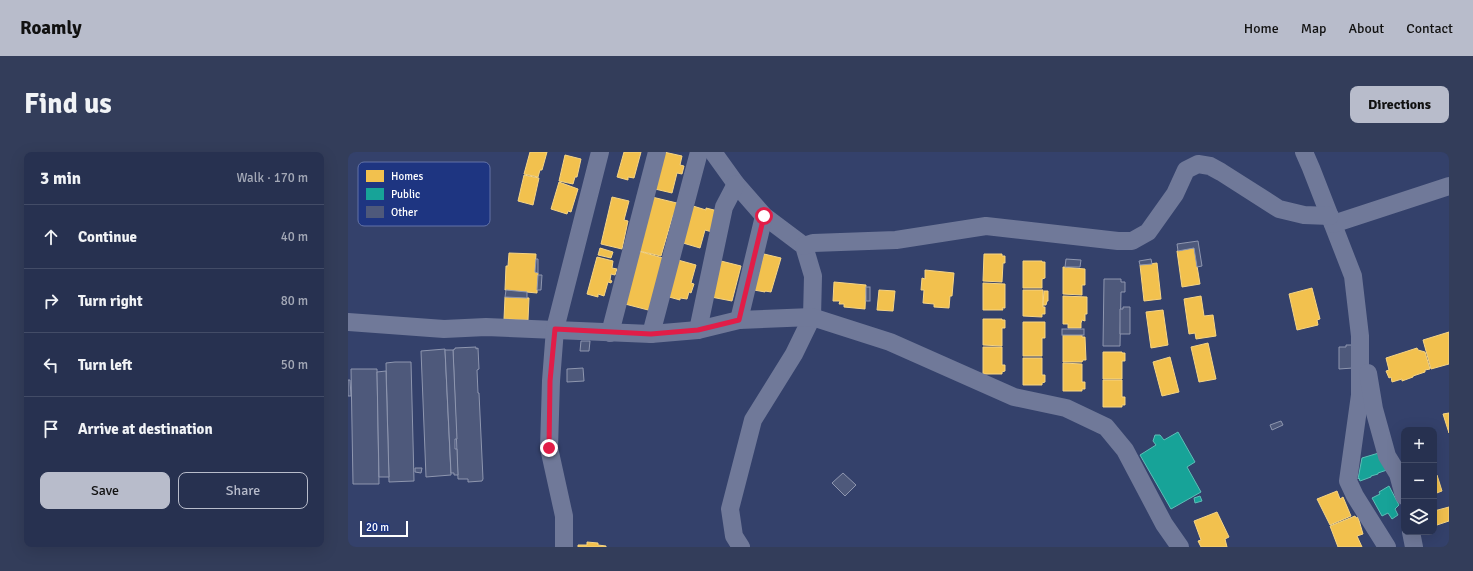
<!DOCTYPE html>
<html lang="en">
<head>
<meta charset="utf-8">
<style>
  body { margin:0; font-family:Signika,sans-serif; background:#333d5a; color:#f1f3f6 }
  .controls { position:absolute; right:12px; bottom:12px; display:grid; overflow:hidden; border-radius:8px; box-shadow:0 4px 16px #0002 }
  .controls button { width:36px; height:36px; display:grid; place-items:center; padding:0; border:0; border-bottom:1px solid #434c67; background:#273150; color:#f1f3f6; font:20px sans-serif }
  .scale { position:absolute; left:12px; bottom:10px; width:48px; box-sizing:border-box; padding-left:4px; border:2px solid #fff; border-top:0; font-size:11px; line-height:14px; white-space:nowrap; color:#fff; -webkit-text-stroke:3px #1e3581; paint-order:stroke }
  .stop { position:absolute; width:12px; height:12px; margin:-9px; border:3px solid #e11d48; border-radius:50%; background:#fff }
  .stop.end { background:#e11d48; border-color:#fff; box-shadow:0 1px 4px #0008 }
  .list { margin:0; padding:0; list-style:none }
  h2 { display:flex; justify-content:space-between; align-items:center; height:52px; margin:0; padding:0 16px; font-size:17px }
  h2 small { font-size:13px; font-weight:400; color:#a4a9b7 }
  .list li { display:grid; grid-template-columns:26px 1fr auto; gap:12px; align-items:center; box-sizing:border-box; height:64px; padding:0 16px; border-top:1px solid #434c67 }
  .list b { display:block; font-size:15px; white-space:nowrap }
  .list em { font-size:13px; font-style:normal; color:#a4a9b7 }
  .actions { display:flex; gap:8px; padding:12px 16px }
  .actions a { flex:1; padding:9px 0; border:1px solid #b8bccb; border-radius:8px; text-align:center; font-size:14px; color:#b8bccb }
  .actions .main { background:#b8bccb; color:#111 }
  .icon { flex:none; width:22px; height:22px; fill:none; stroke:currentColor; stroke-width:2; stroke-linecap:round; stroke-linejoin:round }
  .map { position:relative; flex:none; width:1101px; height:395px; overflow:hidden; border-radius:8px }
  header { display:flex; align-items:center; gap:24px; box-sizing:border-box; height:56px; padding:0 20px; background:#b8bccb; color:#111 }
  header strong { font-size:19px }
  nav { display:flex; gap:22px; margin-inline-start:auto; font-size:14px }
  .intro { display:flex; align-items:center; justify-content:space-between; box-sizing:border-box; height:96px; padding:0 24px }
  h1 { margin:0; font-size:28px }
  .button { padding:10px 18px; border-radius:8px; background:#b8bccb; color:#111; font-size:14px; font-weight:700 }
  main { display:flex; gap:24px; padding:0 24px }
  aside { flex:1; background:#273150; border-radius:8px; box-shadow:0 4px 16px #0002 }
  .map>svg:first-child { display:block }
  .homes { fill:#f2c14e; stroke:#f6d483 }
  .public { fill:#17a398; stroke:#5dbfb7 }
  .building { fill:#4e597b; stroke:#8e96af }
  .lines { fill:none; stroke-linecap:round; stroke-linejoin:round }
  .minor { stroke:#707999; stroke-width:18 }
  .route { stroke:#e11d48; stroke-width:5 }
  .key { fill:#1e3581; stroke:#6272a7; stroke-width:1 }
  .key-label { font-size:11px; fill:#fff }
</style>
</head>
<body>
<header>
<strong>Roamly</strong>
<nav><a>Home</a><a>Map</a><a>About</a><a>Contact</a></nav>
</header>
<div class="intro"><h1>Find us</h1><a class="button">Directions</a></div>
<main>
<aside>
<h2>3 min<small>Walk · 170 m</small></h2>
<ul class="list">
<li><svg class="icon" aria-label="ahead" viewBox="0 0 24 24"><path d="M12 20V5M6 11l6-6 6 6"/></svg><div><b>Continue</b></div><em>40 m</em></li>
<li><svg class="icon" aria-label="right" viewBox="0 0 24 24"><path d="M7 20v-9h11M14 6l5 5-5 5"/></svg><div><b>Turn right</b></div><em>80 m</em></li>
<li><svg class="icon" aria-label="left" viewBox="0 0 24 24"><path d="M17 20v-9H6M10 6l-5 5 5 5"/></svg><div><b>Turn left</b></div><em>50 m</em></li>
<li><svg class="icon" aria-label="arrive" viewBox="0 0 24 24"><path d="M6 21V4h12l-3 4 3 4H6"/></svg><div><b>Arrive at destination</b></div></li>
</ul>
<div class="actions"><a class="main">Save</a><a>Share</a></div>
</aside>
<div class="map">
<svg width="1101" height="395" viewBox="0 0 1101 395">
  <rect width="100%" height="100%" fill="#34416b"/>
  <!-- homes -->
  <g class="homes">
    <polygon points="182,0 199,0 194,18 192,18 190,25 176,22"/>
    <polygon points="276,0 293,0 286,26 280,25 280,28 269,25"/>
    <polygon points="316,0 334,4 332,13 336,14 334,22 329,21 324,41 307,37"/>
    <polygon points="217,3 233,7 229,25 227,25 225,32 211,29"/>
    <polygon points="176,23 191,26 185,53 170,49"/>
    <polygon points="211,30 230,37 223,60 220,59 219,62 203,57"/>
    <polygon points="264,45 281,49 276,68 280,69 274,97 253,92"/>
    <polygon points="304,45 333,52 330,64 325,63 313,104 291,99"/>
    <polygon points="345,54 358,58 358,56 370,59 364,80 357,78 352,96 335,91"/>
    <polygon points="252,96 265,100 263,106 250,103"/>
    <polygon points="846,96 852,132 834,135 829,99"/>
    <polygon points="290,99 315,106 304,159 277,152"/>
    <polygon points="161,101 188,102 187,120 190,121 189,141 157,138 158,114 160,114"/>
    <polygon points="416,102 433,106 423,140 417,139 417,140 406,138"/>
    <polygon points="636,102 654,102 654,104 657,104 657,111 655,111 654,130 635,129"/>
    <polygon points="249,105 265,109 264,116 269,117 267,123 263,122 262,128 264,129 263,131 260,130 256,144 250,142 250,145 239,142"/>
    <polygon points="330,108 348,113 343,131 346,132 343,141 341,140 339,147 332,146 332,148 321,145"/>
    <polygon points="373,109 393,114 384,149 363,145"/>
    <polygon points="675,109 694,109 694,110 697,110 697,126 694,127 694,136 675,136"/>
    <polygon points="809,111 813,147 796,149 792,113"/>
    <polygon points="715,115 737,117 737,133 734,133 734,143 715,142"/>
    <polygon points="577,118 606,121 604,144 602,144 601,156 586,155 586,152 575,151 576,138 573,138 574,126 577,127"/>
    <polygon points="486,130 518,133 517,157 496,155 496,152 491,152 492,149 485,149"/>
    <polygon points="635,131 657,132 657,156 654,156 655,158 635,158"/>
    <polygon points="964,136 972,167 969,168 970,173 949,178 941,142"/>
    <polygon points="531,138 547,139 545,159 529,158"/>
    <polygon points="675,138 695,138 695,155 697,155 697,162 694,162 694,165 675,164"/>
    <polygon points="696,139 700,139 700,149 699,149 698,153 695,153"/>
    <polygon points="715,144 739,145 739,162 737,162 737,169 734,168 733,171 733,176 720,176 720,172 715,172"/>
    <polygon points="853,144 856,164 865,163 868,184 848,187 847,181 841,182 836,147"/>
    <polygon points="157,145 181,146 180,168 156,167"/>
    <polygon points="815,158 820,193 803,196 798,160"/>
    <polygon points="635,167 654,167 654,168 657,168 657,176 654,176 654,194 635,193"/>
    <polygon points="675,170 697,170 697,186 694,186 694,204 675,204"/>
    <polygon points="1101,180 1101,212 1083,217 1075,188"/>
    <polygon points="715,183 734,183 734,185 737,185 738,208 735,208 734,210 715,210"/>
    <polygon points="860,191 868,227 851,230 843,195"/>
    <polygon points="635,195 654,195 654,213 657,213 657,219 654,220 654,222 635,222"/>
    <polygon points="1069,196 1070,198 1077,200 1082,217 1077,218 1077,220 1065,224 1065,225 1054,229 1054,227 1044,230 1043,225 1041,226 1038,219 1041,218 1038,206"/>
    <polygon points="755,200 774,200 774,201 777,201 777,209 774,209 774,227 755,227"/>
    <polygon points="822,205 831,240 814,244 805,210"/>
    <polygon points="675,206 694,206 694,223 697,223 697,230 694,231 694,233 675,233"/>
    <polygon points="715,211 734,212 734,230 737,230 737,237 734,237 734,239 715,239"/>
    <polygon points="755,228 774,228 774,245 777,245 777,253 774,253 774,255 755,255"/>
    <polygon points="1101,261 1101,281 1095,262"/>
    <polygon points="1086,320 1087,324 1089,323 1094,339 1086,342"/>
    <polygon points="989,339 992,347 995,345 1003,364 982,373 969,347"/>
    <polygon points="1101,355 1101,369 1086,374 1086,359"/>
    <polygon points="869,360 881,385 877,387 879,395 853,395 850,389 853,388 846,369"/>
    <polygon points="1007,364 1008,366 1010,365 1015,382 1009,384 1014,395 990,395 982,374"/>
    <polygon points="239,390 250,391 250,393 258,394 258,395 230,395 230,393 239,393"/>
  </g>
  <!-- public -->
  <g class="public">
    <polygon points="830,280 847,310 839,315 853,340 823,357 792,303 808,293 805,289 807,283 812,283 816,288"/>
    <polygon points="1034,300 1039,318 1030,321 1030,322 1023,324 1023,325 1012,329 1011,326 1010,327 1014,306"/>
    <polygon points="1041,334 1051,353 1047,357 1050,363 1044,367 1040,361 1034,364 1024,346 1032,342 1031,340"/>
    <polygon points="852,344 854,349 847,351 846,346"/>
  </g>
  <!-- building -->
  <g class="building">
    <polygon points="850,89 854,114 849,115 846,96 830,99 829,92"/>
    <polygon points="188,107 190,107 190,121 187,120"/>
    <polygon points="718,107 733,108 732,115 717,115"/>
    <polygon points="803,107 804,112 792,113 791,109"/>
    <polygon points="190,123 194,123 193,138 189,138"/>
    <polygon points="756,127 773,127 773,130 777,130 777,140 773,140 772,194 755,194"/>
    <rect x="518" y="135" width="4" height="14"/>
    <polygon points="158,138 179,140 179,146 157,145"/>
    <polygon points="775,155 782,155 782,182 772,182 772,157 775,157"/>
    <rect x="714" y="177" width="22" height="6"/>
    <polygon points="233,189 242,189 241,199 232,199"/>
    <polygon points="998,193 1005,193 1005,216 991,217 991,195 998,195"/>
    <polygon points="128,195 128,197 130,196 131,217 129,218 130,241 131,241 135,327 134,329 120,330 120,327 110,327 105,198 107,197 107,196"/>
    <polygon points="97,197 103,323 78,325 73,199"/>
    <polygon points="97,198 105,198 109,287 107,287 107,297 109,297 110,323 106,323 106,321 103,321"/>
    <polygon points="47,210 63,210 66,329 41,330 38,211"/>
    <polygon points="235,216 236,229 219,230 219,217"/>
    <polygon points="3,217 29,217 31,332 5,332"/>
    <polygon points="38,219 41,325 31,325 29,220"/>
    <polygon points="0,228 2,228 3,244 0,244"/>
    <polygon points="933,269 935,273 924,278 922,273"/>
    <polygon points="67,316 74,316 73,321 67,320"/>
    <polygon points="495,321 508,333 497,344 484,331"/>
  </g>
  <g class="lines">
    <!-- minor -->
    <g class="minor">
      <polyline points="365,0 388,32 416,64 456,94 465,124 464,165 446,202 405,268 382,357 386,384 393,395"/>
      <polyline points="956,0 963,16 1005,124 1012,184 1012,243 1000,329 1007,344 1039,395"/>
      <polyline points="985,72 1101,34"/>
      <polyline points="456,94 465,91 548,88 638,74 770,89 784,89 800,80 827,42 838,18 850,12 862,14 873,20 931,57 956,63 982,64"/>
      <polyline points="391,168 416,64"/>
      <polyline points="0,170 96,177 138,175 303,182 350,178 391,168 464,165 542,190 666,245 718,256 758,275 777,298 816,372 832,395"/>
      <polyline points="350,178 376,55 388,32"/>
      <polyline points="262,181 309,0"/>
      <polyline points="303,182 351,0"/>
      <polyline points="1020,221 1026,257 1039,304 1050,322 1056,344"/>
      <polyline points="1063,380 1066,395"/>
      <polyline points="216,395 216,364 201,296 203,229 207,177 252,0"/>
    </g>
  </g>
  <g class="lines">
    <!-- route -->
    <polyline class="route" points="201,296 202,229 207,177 303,182 350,178 391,168 416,64"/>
  </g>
  <!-- legend -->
  <rect x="10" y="10" width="132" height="64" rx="6" class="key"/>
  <rect x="18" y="18" width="18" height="12" fill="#f2c14e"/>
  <rect x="18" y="36" width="18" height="12" fill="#17a398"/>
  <rect x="18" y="54" width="18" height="12" fill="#4e597b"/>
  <g class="key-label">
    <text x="43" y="28">Homes</text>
    <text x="43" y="46">Public</text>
    <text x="43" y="64">Other</text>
  </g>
</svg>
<div class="controls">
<button>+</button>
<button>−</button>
<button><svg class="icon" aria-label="layers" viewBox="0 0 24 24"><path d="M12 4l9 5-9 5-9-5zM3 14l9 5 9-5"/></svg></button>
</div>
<div class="scale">20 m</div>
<div class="stop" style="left:416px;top:64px"></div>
<div class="stop end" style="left:201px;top:296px"></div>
</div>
</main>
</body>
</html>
